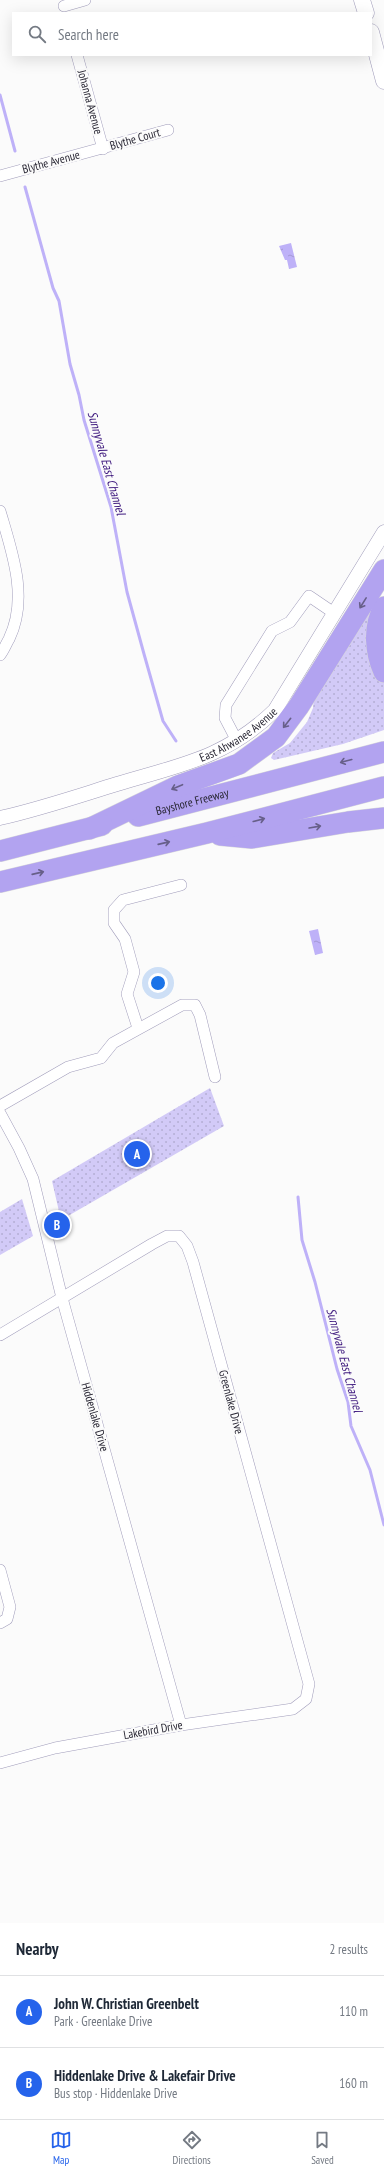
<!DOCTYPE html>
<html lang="en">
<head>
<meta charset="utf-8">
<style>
  body { margin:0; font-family:"PT Sans Narrow",sans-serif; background:#f2f2f3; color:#1f2937 }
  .you { position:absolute; left:158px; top:983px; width:14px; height:14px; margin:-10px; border:3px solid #fff; border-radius:50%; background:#1a73e8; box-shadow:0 0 0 6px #1a73e833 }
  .badge { display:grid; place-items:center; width:26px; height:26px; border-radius:50%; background:#2563eb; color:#fff; font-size:13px; font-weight:700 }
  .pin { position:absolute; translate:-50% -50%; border:2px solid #fff; box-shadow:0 1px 4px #0006 }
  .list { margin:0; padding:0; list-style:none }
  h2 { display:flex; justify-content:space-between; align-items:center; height:52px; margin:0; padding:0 16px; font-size:17px }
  h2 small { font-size:13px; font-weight:400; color:#747a83 }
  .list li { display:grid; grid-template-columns:26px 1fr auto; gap:12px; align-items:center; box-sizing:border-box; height:72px; padding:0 16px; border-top:1px solid #e0e1e3 }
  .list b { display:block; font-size:15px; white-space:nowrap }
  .list p { margin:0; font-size:13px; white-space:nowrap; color:#747a83 }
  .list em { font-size:13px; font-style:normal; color:#747a83 }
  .icon { flex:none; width:22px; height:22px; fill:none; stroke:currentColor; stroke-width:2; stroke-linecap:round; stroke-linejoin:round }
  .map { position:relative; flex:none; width:384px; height:1923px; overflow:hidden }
  .search { position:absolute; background:#fff; box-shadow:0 4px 16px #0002; left:12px; right:12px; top:12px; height:44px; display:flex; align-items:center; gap:10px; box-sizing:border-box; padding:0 14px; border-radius:0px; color:#747a83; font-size:15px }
  .sheet { height:196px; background:#fff }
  nav { display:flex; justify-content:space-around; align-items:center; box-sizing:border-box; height:56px; border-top:1px solid #e0e1e3; background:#fff; font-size:11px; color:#747a83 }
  nav a { display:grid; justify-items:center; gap:2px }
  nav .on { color:#2563eb }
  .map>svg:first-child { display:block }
  .grass { fill:url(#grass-dots) }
  .water { fill:url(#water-ripples) }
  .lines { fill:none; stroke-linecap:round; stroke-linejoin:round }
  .stream { stroke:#beb1f8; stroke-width:3 }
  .minor-casing { stroke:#a19dbb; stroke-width:12 }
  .tertiary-casing { stroke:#a19dbb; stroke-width:15 }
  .secondary-casing { stroke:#a19dbb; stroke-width:17 }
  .motorway-casing { stroke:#d8d8da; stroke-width:22 }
  .minor { stroke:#fff; stroke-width:11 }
  .tertiary { stroke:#fff; stroke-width:14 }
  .secondary { stroke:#fff; stroke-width:16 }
  .motorway { stroke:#b2a3f0; stroke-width:21 }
  .oneway { stroke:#675f89 }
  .labels { text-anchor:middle; stroke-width:4; stroke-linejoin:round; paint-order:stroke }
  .street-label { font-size:12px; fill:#292734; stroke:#fbfbfb }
  .water-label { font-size:13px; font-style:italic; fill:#3e197e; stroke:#fbfbfb }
</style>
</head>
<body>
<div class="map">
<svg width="384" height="1923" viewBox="0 0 384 1923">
  <defs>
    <pattern id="grass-dots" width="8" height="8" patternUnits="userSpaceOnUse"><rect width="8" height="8" fill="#d2caf7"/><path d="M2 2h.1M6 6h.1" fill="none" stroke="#b4aed4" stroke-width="1.8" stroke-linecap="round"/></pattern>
    <pattern id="water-ripples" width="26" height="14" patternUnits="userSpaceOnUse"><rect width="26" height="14" fill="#beb1f8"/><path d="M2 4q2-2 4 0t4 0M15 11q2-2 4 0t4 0" fill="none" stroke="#a398d5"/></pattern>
  </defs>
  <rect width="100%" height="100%" fill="#fbfbfb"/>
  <!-- grass -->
  <g class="grass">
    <polygon points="368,609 373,611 384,682 384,730 343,744 274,760 271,758 273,753 290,743 307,722 313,708 314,697"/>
    <polygon points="210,1088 224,1126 61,1220 52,1181"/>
    <polygon points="22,1199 33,1236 0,1255 0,1212"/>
  </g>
  <!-- water -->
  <g class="water">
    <polygon points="291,243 297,267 289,269 287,260 285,260 279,246"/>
    <polygon points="318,929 323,953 315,955 309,931"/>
  </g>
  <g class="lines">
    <!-- stream -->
    <g class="stream">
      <polyline points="0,95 15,151"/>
      <polyline points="25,187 53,288 59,301 70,364 79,395 84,420 111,507 127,592 144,654 163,721 176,741"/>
      <polyline points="298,1197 302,1240 315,1282 337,1369 348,1402 351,1426 370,1470 384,1525"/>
    </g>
    <!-- minor casing -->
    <g class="minor-casing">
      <g id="minor">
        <polyline points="64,6 85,0"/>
        <polyline points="77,55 103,149"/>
        <polyline points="0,176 168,130"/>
        <path d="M0,511C12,552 29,598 9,639C6,644 4,650 0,655"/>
        <polyline points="237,741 225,718 226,705 272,631 290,622 309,596 334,613"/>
        <polyline points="138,1028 127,994 134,972 125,939 114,923 114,910 123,900 181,885"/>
        <polyline points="0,1106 68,1067 101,1058 113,1043 182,1005 195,1005 200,1015 215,1077"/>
        <polyline points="0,1113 19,1148 33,1179 62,1298 181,1725"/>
        <polyline points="0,1335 152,1244 167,1236 179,1236 187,1246 193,1262 309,1684 306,1699 293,1709 181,1725 55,1748 0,1763"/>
        <polyline points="0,1570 10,1607 7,1619 0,1623"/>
      </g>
    </g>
    <!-- tertiary casing -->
    <g class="tertiary-casing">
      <g id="tertiary">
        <path id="s1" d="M0,818C40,809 78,796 117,784C180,765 226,758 275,710L384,532"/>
      </g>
    </g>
    <!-- secondary casing -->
    <g class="secondary-casing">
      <g id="secondary">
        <polyline points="362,0 366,13"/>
        <polyline points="371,32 384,81"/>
      </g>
    </g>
    <!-- motorway casing -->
    <g class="motorway-casing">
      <g id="motorway">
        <path d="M384,607C373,627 375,652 384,672"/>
        <path id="s2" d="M138,816L384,752"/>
        <polyline points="89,829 178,786 239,764 276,737 299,706 384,570"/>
        <polyline points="220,835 252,838 348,822 384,818"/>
        <polyline points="0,851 102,825"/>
        <polyline points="0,882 207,833 384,787"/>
      </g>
    </g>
    <!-- minor -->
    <use href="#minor" class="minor"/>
    <!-- tertiary -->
    <use href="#tertiary" class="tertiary"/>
    <!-- secondary -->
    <use href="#secondary" class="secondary"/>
    <!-- motorway -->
    <use href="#motorway" class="motorway"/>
  </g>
  <!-- one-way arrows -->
  <defs><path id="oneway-shaft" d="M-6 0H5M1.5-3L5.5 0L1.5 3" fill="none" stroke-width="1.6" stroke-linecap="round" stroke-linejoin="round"/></defs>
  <g class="oneway">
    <use href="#oneway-shaft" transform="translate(363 603) rotate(122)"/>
    <use href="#oneway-shaft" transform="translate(287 723) rotate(128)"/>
    <use href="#oneway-shaft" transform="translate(346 761) rotate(165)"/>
    <use href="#oneway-shaft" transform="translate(177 787) rotate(157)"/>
    <use href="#oneway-shaft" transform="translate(259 820) rotate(-15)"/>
    <use href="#oneway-shaft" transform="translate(315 827) rotate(-10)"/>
    <use href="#oneway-shaft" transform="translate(164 843) rotate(-13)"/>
    <use href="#oneway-shaft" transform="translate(38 873) rotate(-13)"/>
  </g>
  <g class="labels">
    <!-- street labels -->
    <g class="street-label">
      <text transform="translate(90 102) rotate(75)" y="4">Johanna Avenue</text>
      <text transform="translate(135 139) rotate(-16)" y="4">Blythe Court</text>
      <text transform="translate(51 162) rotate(-15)" y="4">Blythe Avenue</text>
      <text dy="4" stroke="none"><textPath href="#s1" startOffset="254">East Ahwanee Avenue</textPath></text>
      <text dy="4" stroke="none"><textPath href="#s2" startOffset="56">Bayshore Freeway</textPath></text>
      <text transform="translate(231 1402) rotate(75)" y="4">Greenlake Drive</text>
      <text transform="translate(95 1417) rotate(74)" y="4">Hiddenlake Drive</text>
      <text transform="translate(153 1730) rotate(-10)" y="4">Lakebird Drive</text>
    </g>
    <!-- water labels -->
    <g class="water-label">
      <text transform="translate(107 463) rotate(74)" y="5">Sunnyvale East Channel</text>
      <text transform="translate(345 1360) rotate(75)" y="5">Sunnyvale East Channel</text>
    </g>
  </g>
</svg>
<div class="you"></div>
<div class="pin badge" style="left:137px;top:1154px">A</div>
<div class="pin badge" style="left:57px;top:1225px">B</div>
<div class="search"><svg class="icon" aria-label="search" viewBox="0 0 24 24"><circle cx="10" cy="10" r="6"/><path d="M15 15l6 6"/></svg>Search here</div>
</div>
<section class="sheet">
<h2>Nearby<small>2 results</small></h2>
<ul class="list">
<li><span class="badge">A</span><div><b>John W. Christian Greenbelt</b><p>Park · Greenlake Drive</p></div><em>110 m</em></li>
<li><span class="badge">B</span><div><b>Hiddenlake Drive &amp; Lakefair Drive</b><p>Bus stop · Hiddenlake Drive</p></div><em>160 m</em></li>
</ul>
</section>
<nav>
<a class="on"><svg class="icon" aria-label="map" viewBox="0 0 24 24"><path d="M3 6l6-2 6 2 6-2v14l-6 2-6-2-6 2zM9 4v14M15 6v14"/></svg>Map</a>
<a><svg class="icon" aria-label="directions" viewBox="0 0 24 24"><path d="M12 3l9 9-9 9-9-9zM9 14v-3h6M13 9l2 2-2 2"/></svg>Directions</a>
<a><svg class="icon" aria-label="saved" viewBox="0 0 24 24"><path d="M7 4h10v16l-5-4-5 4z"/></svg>Saved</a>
</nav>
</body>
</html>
